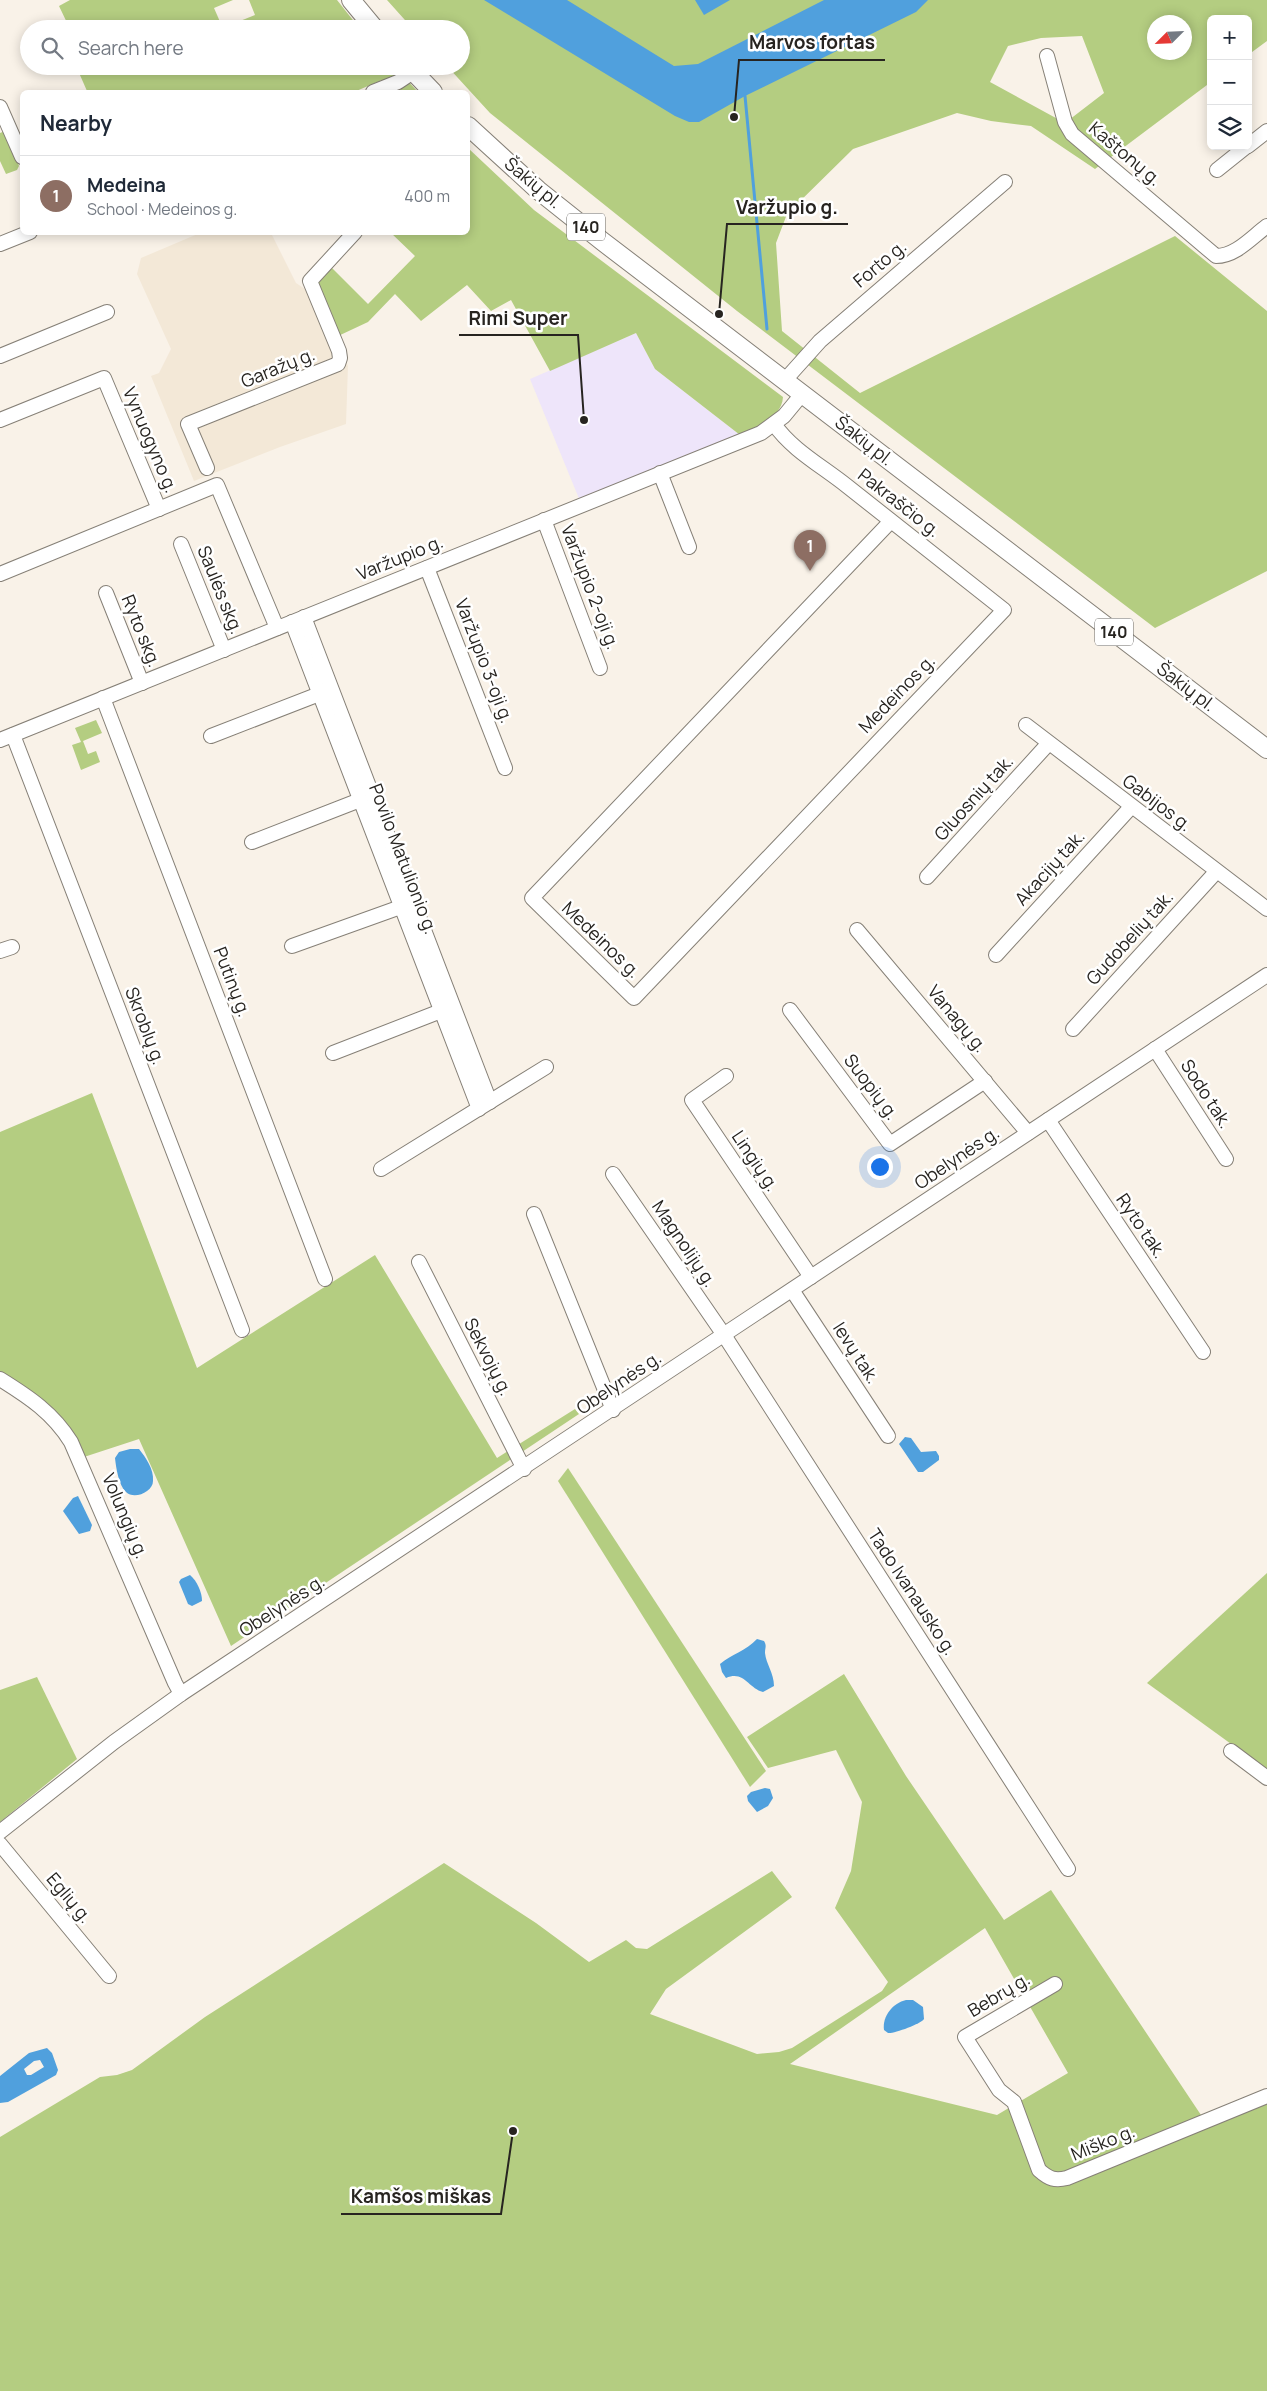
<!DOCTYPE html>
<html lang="en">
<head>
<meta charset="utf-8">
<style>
  body { margin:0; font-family:Manrope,sans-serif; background:#f6f6f7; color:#1f2937 }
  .controls { position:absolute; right:15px; top:15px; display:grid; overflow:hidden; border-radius:8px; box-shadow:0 2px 12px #0003 }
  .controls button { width:45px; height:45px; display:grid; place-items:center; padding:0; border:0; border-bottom:1px solid #e0e1e3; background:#fff; color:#1f2937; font:25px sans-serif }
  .compass { position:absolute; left:1147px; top:15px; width:45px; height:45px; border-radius:50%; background:#fff; box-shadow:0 2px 12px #0003; rotate:246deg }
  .you { position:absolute; left:879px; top:1166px; width:18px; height:18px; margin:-12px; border:4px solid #fff; border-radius:50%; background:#1a73e8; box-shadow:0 0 0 8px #1a73e833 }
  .badge { display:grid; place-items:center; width:32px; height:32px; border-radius:50%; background:#111827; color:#fff; font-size:16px; font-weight:700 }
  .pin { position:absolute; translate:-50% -41px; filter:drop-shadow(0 1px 2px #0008) }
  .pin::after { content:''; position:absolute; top:26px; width:18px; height:15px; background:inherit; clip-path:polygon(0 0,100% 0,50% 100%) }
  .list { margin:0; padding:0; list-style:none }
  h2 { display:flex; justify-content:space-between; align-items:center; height:65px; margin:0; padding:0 20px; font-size:21px }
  h2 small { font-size:16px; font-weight:400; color:#747a83 }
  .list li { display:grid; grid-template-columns:32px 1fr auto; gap:15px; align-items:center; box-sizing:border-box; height:80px; padding:0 20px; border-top:1px solid #e0e1e3 }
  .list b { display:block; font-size:19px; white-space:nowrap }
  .list p { margin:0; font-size:16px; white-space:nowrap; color:#747a83 }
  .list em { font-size:16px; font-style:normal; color:#747a83 }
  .icon { flex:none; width:28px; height:28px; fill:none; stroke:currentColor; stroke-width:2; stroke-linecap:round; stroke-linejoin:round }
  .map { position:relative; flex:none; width:1267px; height:2391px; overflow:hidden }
  .search { position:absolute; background:#fff; box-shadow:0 2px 12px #0003; left:20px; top:20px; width:450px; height:55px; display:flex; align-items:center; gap:12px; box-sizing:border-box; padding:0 18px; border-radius:28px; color:#747a83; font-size:19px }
  .panel { position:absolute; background:#fff; box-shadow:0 2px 12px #0003; left:20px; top:90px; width:450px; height:145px; border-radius:8px }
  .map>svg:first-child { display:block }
  .commercial { fill:#eee5fa }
  .built { fill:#f3e8d7 }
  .green { fill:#b4cd81; fill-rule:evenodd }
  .water { fill:#50a0dd; fill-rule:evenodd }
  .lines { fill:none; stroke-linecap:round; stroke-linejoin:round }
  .stream { stroke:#50a0dd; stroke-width:3 }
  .minor-casing { stroke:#868077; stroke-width:16 }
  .major-casing { stroke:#868077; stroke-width:20 }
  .minor { stroke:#fff; stroke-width:14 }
  .major { stroke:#fff; stroke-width:18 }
  .labels { text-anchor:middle; stroke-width:5; stroke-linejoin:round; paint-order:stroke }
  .shield { fill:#fff; stroke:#686663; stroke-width:1 }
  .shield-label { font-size:16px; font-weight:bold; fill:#272420 }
  .street-label { font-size:18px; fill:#272420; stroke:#fff }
  .leader { fill:none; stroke:#272420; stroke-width:2 }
  .callout-dot { fill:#272420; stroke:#fff; stroke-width:2 }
  .callout-label { font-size:19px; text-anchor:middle; font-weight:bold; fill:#272420; stroke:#fff; stroke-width:5; stroke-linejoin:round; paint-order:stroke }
</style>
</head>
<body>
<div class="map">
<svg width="1267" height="2391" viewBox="0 0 1267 2391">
  <rect width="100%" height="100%" fill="#f9f2e8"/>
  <!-- commercial -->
  <polygon class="commercial" points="636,333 655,369 740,435 580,501 530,379"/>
  <!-- built -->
  <polygon class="built" points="200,233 271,233 296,283 320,299 348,366 346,424 280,447 194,481 151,376 159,373 171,349 137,274 141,258"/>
  <!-- green -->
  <g class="green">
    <polygon points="70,0 233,0 214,8 221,24 219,25 217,20 197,29 70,29 59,6"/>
    <polygon points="249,0 337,0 360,29 220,29 255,15"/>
    <path d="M387,0H1267V41L1248,55V19H1211V82L1095,169L1031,126L991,121L957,113L853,149L787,214L776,243L782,331L860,393L1175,236L1267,311V571L1155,628L737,311L490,113L447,66H461V29H413ZM1154,22H1184V52H1154ZM1082,36L1104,93L1065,123L990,82L1008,46L1041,38Z"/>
    <polygon points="76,66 106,66 109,73 126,66 394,66 418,92 393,92 382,80 354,92 83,92 87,91"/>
    <polygon points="5,131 19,166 17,170 6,174 0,161 0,133"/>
    <path d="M468,148L534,210L783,397C782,417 757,429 740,435L655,369L636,333L550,371L511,300L491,311L467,285L421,321L395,294L368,322L336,337L320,299L318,276L331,267L368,304L415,256L391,233L468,232Z"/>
    <polygon points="96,720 102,733 83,741 88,754 96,751 100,762 81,770 72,745 81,742 75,728"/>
    <polygon points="92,1093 197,1368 375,1255 497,1458 575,1409 579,1414 231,1646 139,1439 84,1457 0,1374 0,1132"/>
    <polygon points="568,1468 766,1771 750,1787 558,1481"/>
    <polygon points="1267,1573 1267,1770 1147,1683"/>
    <path d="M844,1674L906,1776L1004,1920L1051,1890L1207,2124L1267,2099V2391H0V2137L100,2077L117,2075L132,2070L205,2017L444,1863L536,1923L589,1962L626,1940L636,1948L647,1949L772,1871L792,1897L666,1989L650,2014L757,2054L779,2052L792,2048L882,1991L888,1982L835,1908L851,1871L862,1802L836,1750L768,1768L747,1737ZM985,1928L1068,2073L997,2115L790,2064Z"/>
    <polygon points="37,1677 77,1759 0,1822 0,1690"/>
  </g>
  <!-- water -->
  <g class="water">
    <polygon points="484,0 567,0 674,66 698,64 824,0 928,0 916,12 745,96 699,122 689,122 675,116"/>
    <polygon points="695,0 730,0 704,15"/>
    <polygon points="905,1437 911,1438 921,1452 936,1451 939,1456 939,1460 923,1472 918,1472 899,1444"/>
    <path d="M130,1449H139C146,1458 154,1469 153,1481C153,1492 134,1500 126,1492C119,1486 116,1468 115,1458L119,1452Z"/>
    <polygon points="78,1496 92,1525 90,1531 79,1534 63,1511 73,1498"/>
    <path d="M190,1575C197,1581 202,1592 202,1601L192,1606L188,1604L179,1582L181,1579Z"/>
    <path d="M757,1639L764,1641C767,1646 765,1647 765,1653C766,1664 774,1673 774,1686L763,1692C748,1688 744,1670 726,1678L722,1672L720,1664C732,1654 746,1651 757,1639Z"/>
    <polygon points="765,1788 770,1789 773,1798 768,1806 757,1812 748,1801 747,1796 751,1792"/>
    <path d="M906,2000H913L923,2007L924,2019C921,2024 893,2034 888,2033L884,2030C882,2016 893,2003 906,2000Z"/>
    <path d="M47,2048L52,2053L58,2070L56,2075L8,2102L0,2103V2076L29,2053ZM40,2060L44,2067L31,2075H27L24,2069L34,2061Z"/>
  </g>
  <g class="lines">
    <!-- stream -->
    <polyline class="stream" points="745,96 767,329"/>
    <!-- minor casing -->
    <g class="minor-casing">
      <g id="minor">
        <path d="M1047,56L1065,122L1072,134L1216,256C1236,256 1252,237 1267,226"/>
        <polyline points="373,92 398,82 413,72"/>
        <polyline points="0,107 22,157"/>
        <polyline points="1248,146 1267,131"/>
        <polyline points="1217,170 1247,146"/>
        <polyline points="0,244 30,232"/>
        <polyline points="0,356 107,312"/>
        <polyline points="785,380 820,341 1005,182"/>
        <polyline points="0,420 104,378 159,509"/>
        <path d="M774,424C792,450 822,466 847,486C899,527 951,568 1004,610L634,998L532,898L891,521"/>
        <polyline points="207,468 188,424 338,364 340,358 339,351 310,281 355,232"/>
        <polyline points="660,473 689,547"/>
        <polyline points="544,520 600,668"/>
        <polyline points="181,544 224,650"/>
        <polyline points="427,568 505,768"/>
        <polyline points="0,574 217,485 277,628"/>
        <polyline points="106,593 142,683"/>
        <polyline points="304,617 490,1102"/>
        <polyline points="292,622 479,1109"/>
        <polyline points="103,698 325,1279"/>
        <polyline points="1026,725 1267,909"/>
        <polyline points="13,735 242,1330"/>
        <polyline points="211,736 327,691"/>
        <polyline points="0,740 761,433 784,416 803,393"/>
        <polyline points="252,842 360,800"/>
        <polyline points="927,877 1048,744"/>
        <polyline points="857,930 1028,1133"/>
        <polyline points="292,946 409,904"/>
        <polyline points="0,951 12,947"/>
        <polyline points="996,955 1131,807"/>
        <polyline points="790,1010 890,1144 985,1081"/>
        <polyline points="1073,1029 1216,872"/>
        <polyline points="1155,1049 1226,1159"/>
        <polyline points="333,1053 441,1011"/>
        <polyline points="726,1076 692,1100 811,1277"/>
        <polyline points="1048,1120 1203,1352"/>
        <polyline points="381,1169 546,1067"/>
        <polyline points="613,1174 724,1335 1068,1869"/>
        <polyline points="534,1214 613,1410"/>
        <polyline points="419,1262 524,1469"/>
        <polyline points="792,1290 888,1436"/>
        <path d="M0,1379C29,1397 53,1413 71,1442L175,1683L181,1694"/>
        <polyline points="1231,1751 1267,1778"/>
        <polyline points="0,1832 114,1742 181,1694 1267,975"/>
        <polyline points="0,1844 109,1976"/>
        <path d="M1055,1984L965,2037L999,2090L1014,2102L1039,2170C1049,2179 1055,2181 1067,2178L1267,2096"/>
      </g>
    </g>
    <!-- major casing -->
    <g class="major-casing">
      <g id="major">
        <polyline points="351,0 375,29"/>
        <polyline points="408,66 433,92"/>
        <polyline points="468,126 538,190 602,241 1267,749"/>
      </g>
    </g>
    <!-- minor -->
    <use href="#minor" class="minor"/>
    <!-- major -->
    <use href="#major" class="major"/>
  </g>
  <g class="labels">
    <!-- shield labels -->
    <g class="shield">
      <rect x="567" y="213.5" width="38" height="27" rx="4"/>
      <rect x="1095" y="618.5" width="38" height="27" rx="4"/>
    </g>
    <g class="shield-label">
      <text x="586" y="233">140</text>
      <text x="1114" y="638">140</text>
    </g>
    <!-- street labels -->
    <g class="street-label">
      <text transform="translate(1125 154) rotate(40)" y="6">Kaštonų g.</text>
      <text transform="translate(533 183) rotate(40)" y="6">Šakių pl.</text>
      <text transform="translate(880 264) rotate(-40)" y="6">Forto g.</text>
      <text transform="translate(278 368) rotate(-22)" y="6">Garažų g.</text>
      <text transform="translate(150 440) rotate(67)" y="6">Vynuogyno g.</text>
      <text transform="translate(864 441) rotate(38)" y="6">Šakių pl.</text>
      <text transform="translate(899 503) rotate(38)" y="6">Pakraščio g.</text>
      <text transform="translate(400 558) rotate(-22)" y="6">Varžupio g.</text>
      <text transform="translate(590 587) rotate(69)" y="6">Varžupio 2-oji g.</text>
      <text transform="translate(220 590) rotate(68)" y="6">Saulės skg.</text>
      <text transform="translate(141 631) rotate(68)" y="6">Ryto skg.</text>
      <text transform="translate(484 661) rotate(69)" y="6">Varžupio 3-oji g.</text>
      <text transform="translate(1186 687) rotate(37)" y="6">Šakių pl.</text>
      <text transform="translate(897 694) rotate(-46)" y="6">Medeinos g.</text>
      <text transform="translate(974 798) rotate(-48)" y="6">Gluosnių tak.</text>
      <text transform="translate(1157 803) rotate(37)" y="6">Gabijos g.</text>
      <text transform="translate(403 859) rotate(69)" y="6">Povilo Matulionio g.</text>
      <text transform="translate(1050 868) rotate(-48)" y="6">Akacijų tak.</text>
      <text transform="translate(1130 938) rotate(-48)" y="6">Gudobelių tak.</text>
      <text transform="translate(601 940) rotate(44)" y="6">Medeinos g.</text>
      <text transform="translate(232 982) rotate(69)" y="6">Putinų g.</text>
      <text transform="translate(957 1019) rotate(50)" y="6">Vanagų g.</text>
      <text transform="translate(145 1026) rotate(69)" y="6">Skroblų g.</text>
      <text transform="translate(871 1087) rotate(53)" y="6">Suopių g.</text>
      <text transform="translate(1206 1094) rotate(57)" y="6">Sodo tak.</text>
      <text transform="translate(957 1158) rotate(-34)" y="6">Obelynės g.</text>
      <text transform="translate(755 1161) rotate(56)" y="6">Lingių g.</text>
      <text transform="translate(1141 1226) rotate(56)" y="6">Ryto tak.</text>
      <text transform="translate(684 1244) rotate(56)" y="6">Magnolijų g.</text>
      <text transform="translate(856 1353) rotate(57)" y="6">Ievų tak.</text>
      <text transform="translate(488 1357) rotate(63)" y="6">Sekvojų g.</text>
      <text transform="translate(619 1383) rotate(-34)" y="6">Obelynės g.</text>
      <text transform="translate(125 1516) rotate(67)" y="6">Volungių g.</text>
      <text transform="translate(912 1592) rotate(57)" y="6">Tado Ivanausko g.</text>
      <text transform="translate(282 1606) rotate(-33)" y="6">Obelynės g.</text>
      <text transform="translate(69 1898) rotate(50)" y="6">Eglių g.</text>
      <text transform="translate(999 1995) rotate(-31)" y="6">Bebrų g.</text>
      <text transform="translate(1103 2143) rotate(-22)" y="6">Miško g.</text>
    </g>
  </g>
  <!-- callouts -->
  <path class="leader" d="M734 117L739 60H885M719 314L727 224H848M584 420L578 335H459M513 2131L501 2214H341"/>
  <g class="callout-dot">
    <circle cx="734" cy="117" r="5"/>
    <circle cx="719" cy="314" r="5"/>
    <circle cx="584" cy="420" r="5"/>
    <circle cx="513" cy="2131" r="5"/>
  </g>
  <g class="callout-label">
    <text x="812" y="49">Marvos fortas</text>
    <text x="787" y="214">Varžupio g.</text>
    <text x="518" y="325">Rimi Super</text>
    <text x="421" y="2203">Kamšos miškas</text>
  </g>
</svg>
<div class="controls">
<button>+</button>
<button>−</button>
<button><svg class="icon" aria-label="layers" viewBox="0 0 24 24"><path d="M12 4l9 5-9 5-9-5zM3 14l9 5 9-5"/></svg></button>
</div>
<svg class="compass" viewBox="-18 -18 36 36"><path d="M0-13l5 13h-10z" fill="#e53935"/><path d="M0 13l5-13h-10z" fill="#747a83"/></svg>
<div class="you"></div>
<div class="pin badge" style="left:810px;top:571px;background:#8d6e63">1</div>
<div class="search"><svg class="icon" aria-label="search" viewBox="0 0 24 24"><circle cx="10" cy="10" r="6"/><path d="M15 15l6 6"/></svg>Search here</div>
<section class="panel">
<h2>Nearby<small></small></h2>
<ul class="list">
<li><span class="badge" style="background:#8d6e63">1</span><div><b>Medeina</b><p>School · Medeinos g.</p></div><em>400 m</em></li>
</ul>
</section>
</div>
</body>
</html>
